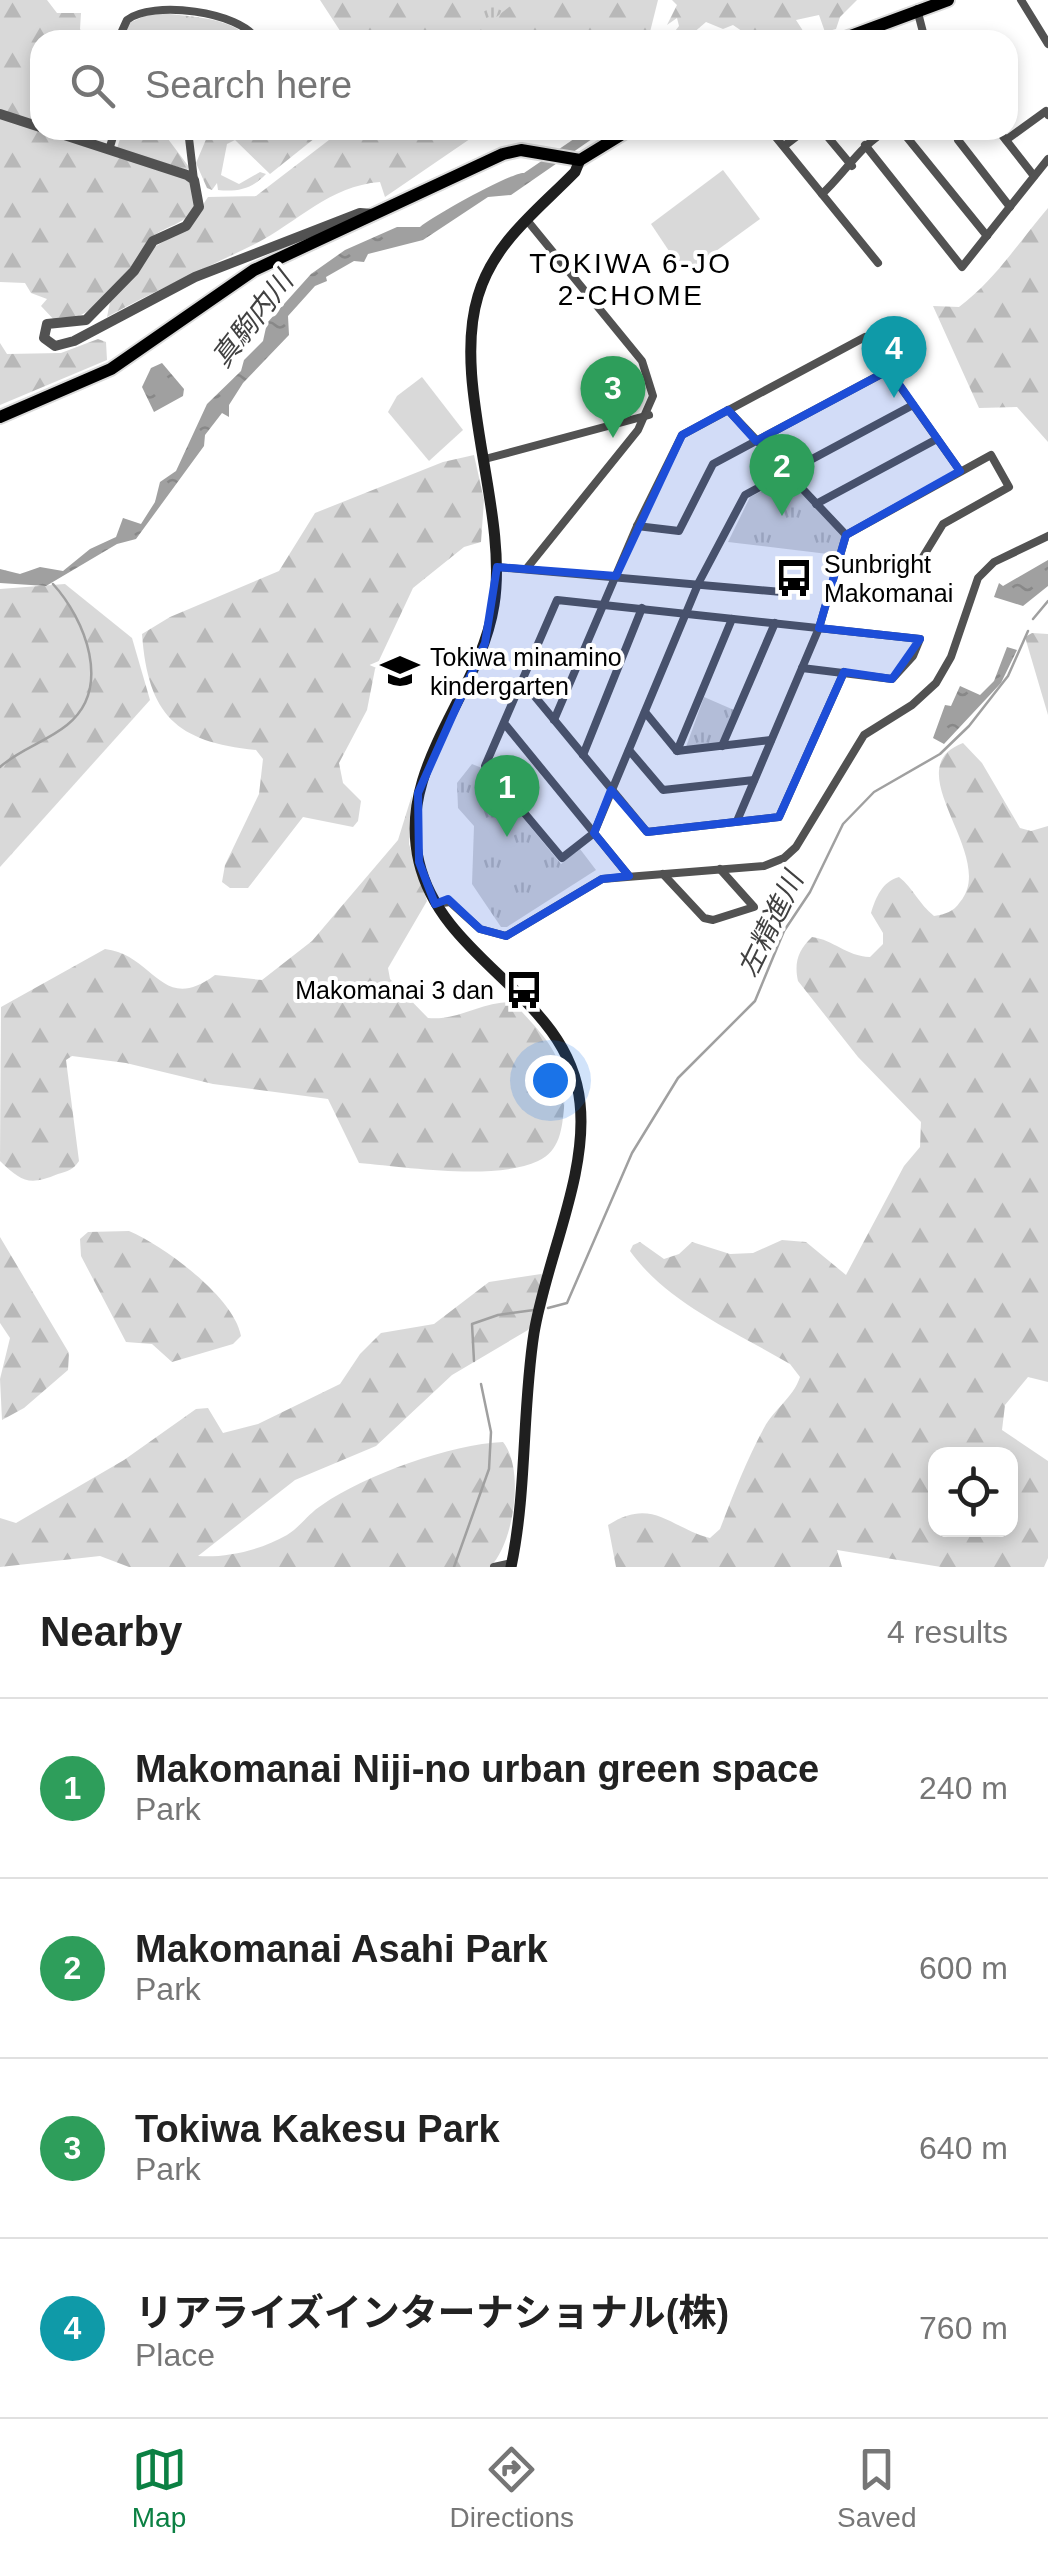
<!DOCTYPE html>
<html lang="en">
<head>
<meta charset="utf-8">
<style>
  body { margin:0; font-family:Arial,"Noto Sans JP",sans-serif; background:#f2f2f2; color:#222 }
  .controls { position:absolute; right:30px; bottom:30px; display:grid; overflow:hidden; border-radius:20px; box-shadow:0 5px 15px #0003 }
  .controls button { width:90px; height:90px; display:grid; place-items:center; padding:0; border:0; border-bottom:2px solid #e0e0e0; background:#fff; color:#222; font:50px sans-serif }
  .you { position:absolute; left:550px; top:1080px; width:35px; height:35px; margin:-25px; border:8px solid #fff; border-radius:50%; background:#1a73e8; box-shadow:0 0 0 15px #1a73e833 }
  .badge { display:grid; place-items:center; width:65px; height:65px; border-radius:50%; background:#0b8043; color:#fff; font-size:32px; font-weight:700 }
  .pin { position:absolute; translate:-50% -82px; filter:drop-shadow(0 2px 5px #0008) }
  .pin::after { content:''; position:absolute; top:52px; width:35px; height:30px; background:inherit; clip-path:polygon(0 0,100% 0,50% 100%) }
  .list { margin:0; padding:0; list-style:none }
  h2 { display:flex; justify-content:space-between; align-items:center; height:130px; margin:0; padding:0 40px; font-size:42px }
  h2 small { font-size:32px; font-weight:400; color:#767676 }
  .list li { display:grid; grid-template-columns:65px 1fr auto; gap:30px; align-items:center; box-sizing:border-box; height:180px; padding:0 40px; border-top:2px solid #e0e0e0 }
  .list b { display:block; font-size:38px; white-space:nowrap }
  .list p { margin:0; font-size:32px; white-space:nowrap; color:#767676 }
  .list em { font-size:32px; font-style:normal; color:#767676 }
  .icon { flex:none; width:55px; height:55px; fill:none; stroke:currentColor; stroke-width:2; stroke-linecap:round; stroke-linejoin:round }
  .map { position:relative; flex:none; width:1048px; height:1567px; overflow:hidden }
  .search { position:absolute; background:#fff; box-shadow:0 5px 15px #0003; left:30px; right:30px; top:30px; height:110px; display:flex; align-items:center; gap:25px; box-sizing:border-box; padding:0 35px; border-radius:30px; color:#767676; font-size:38px }
  .sheet { height:850px; background:#fff }
  nav { display:flex; justify-content:space-around; align-items:center; box-sizing:border-box; height:140px; border-top:2px solid #e0e0e0; background:#fff; font-size:28px; color:#767676 }
  nav a { display:grid; justify-items:center; gap:5px }
  nav .on { color:#0b8043 }
  .map>svg:first-child { display:block }
  .grass { fill:url(#grass-tufts) }
  .forest { fill:url(#forest-firs); fill-rule:evenodd }
  .pitch { fill:#d9d9d9 }
  .water { fill:url(#water-ripples) }
  .lines { fill:none; stroke-linecap:round; stroke-linejoin:round }
  .stream { stroke:#a0a0a0; stroke-width:2.5 }
  .trunk-casing { stroke:#dbdbdb; stroke-width:16 }
  .minor { stroke:#525252; stroke-width:8 }
  .tertiary { stroke:#525252; stroke-width:10 }
  .secondary { stroke:#1f1f1f; stroke-width:11 }
  .trunk { stroke:#000; stroke-width:12 }
  .marked { fill:#1d4ed8; fill-opacity:0.2; stroke:#1d4ed8; stroke-width:8; stroke-linejoin:round }
  .labels { text-anchor:middle; stroke-width:8; stroke-linejoin:round; paint-order:stroke }
  .poi-label { font-size:25px; fill:#000; stroke:#fff; text-anchor:start }
  .neighbourhood-label { font-size:28px; letter-spacing:2.5px; fill:#000; stroke:#fff }
  .water-label { font-size:28px; font-style:italic; fill:#414141; stroke:#fff }
</style>
</head>
<body>
<div class="map">
<svg width="1048" height="1567" viewBox="0 0 1048 1567">
  <defs>
    <pattern id="grass-tufts" width="24" height="20" patternUnits="userSpaceOnUse" patternTransform="scale(2.5)"><rect width="24" height="20" fill="#d9d9d9"/><path d="M3 7l-1-3M5 7V3M7 7l1-3M15 17l-1-3M17 17v-4M19 17l1-3" fill="none" stroke="#b8b8b8"/></pattern>
    <pattern id="forest-firs" width="22" height="20" patternUnits="userSpaceOnUse" patternTransform="scale(2.5)"><rect width="22" height="20" fill="#d9d9d9"/><path d="M5 1l3.5 6h-7zM16 11l3.5 6h-7z" fill="#b8b8b8"/></pattern>
    <pattern id="water-ripples" width="26" height="14" patternUnits="userSpaceOnUse" patternTransform="scale(2.5)"><rect width="26" height="14" fill="#a0a0a0"/><path d="M2 4q2-2 4 0t4 0M15 11q2-2 4 0t4 0" fill="none" stroke="#888"/></pattern>
  </defs>
  <rect width="100%" height="100%" fill="#fff"/>
  <!-- grass -->
  <g class="grass">
    <polygon points="353,0 532,0 491,40 369,40"/>
    <path d="M154,12C184,17 231,15 250,40H123L129,23Z"/>
    <polygon points="787,479 842,535 836,555 728,542 750,497"/>
    <polygon points="704,697 734,710 720,743 686,747"/>
    <polygon points="472,764 482,768 561,864 580,849 596,870 507,927 501,927 472,884 474,826 458,808 457,783"/>
  </g>
  <!-- forest -->
  <g class="forest">
    <polygon points="0,0 47,0 57,13 81,13 80,29 87,40 40,40 40,124 0,111"/>
    <polygon points="320,0 503,0 462,25 444,22 408,40 346,40"/>
    <polygon points="518,0 658,0 648,40 425,40 441,33 480,30"/>
    <polygon points="672,0 857,0 840,17 836,29 825,32 819,15 796,20 809,40 755,40 733,25 723,29 706,22 685,40 668,40 679,26 677,18 667,25 677,5"/>
    <path d="M0,118L190,179L196,207C181,227 169,224 152,237C143,245 142,255 135,263C112,292 94,316 57,323L41,306L47,299L31,293L25,283L0,282Z"/>
    <polygon points="123,130 167,130 165,135 189,167 187,170 117,148"/>
    <path d="M210,130H325L270,174L235,140L227,144L221,175L239,184L260,172L266,174C252,189 237,192 218,190L217,183L212,190L207,188L196,163Z"/>
    <path d="M342,130H483L385,197L380,182C329,186 298,222 255,244C206,268 156,290 107,317L110,302L153,248L189,226L208,197L256,196Z"/>
    <path d="M1048,208V442L1017,407L979,408L933,306L959,307C996,279 1018,243 1048,208Z"/>
    <polygon points="98,339 106,342 107,360 0,405 0,343 7,354 61,353"/>
    <path d="M474,455L484,500L481,542L464,547L413,588L375,669L367,710L339,763L343,783L361,801L358,821L353,827L303,817L248,888H230L222,882L225,865L259,794L263,759L256,750C176,742 148,715 142,634L170,617L279,571L315,513L443,462Z"/>
    <polygon points="65,584 132,638 150,700 0,867 0,589"/>
    <polygon points="1032,633 1048,634 1048,715 1025,637"/>
    <path d="M963,743L982,763L1020,828L1031,831L1048,826V1382L1028,1377L1005,1405L1002,1430L1048,1461V1558L1044,1567H941L837,1550L842,1567H616L608,1525C653,1496 670,1528 710,1538L720,1529C733,1495 746,1461 764,1428C774,1409 793,1398 800,1377L790,1364C736,1332 668,1304 630,1251L633,1245L640,1242L664,1259L679,1254L692,1242L730,1254L753,1253L782,1240L806,1242L846,1275L904,1166L920,1147L921,1122L858,1057L798,981C794,963 798,950 812,937C834,940 846,956 870,957L883,944V933L871,913C876,897 882,882 899,877C913,888 919,904 934,916C946,914 953,912 960,902C999,856 894,769 963,743ZM936,1454H1010V1530H936Z"/>
    <path d="M412,795L409,844L427,901L388,968L390,979L428,1018C458,1021 483,1001 513,1002C546,1039 568,1056 564,1108C562,1129 560,1151 538,1161C495,1181 406,1167 359,1163L328,1099L213,1084L126,1063L72,1056L66,1060L79,1161C73,1170 68,1171 58,1174C29,1186 22,1182 0,1161L1,1007L105,949C155,955 161,1015 215,975L262,980L312,941L398,840Z"/>
    <path d="M129,1231C164,1246 234,1297 241,1336L233,1344L172,1362L152,1344L126,1342L81,1256L80,1239L88,1232Z"/>
    <polygon points="0,1237 69,1353 68,1370 24,1408 2,1420 0,1379 10,1338 0,1323"/>
    <path d="M541,1274L551,1282L545,1309L528,1330L452,1375L376,1446L295,1480L198,1556C226,1558 261,1550 287,1535C300,1527 309,1513 322,1505C365,1475 451,1444 503,1442C525,1469 514,1543 490,1567H129L100,1556L0,1567V1518L16,1523L124,1460L196,1409L208,1408L223,1433L258,1424L340,1384L360,1354L381,1333L434,1324L489,1282Z"/>
  </g>
  <!-- pitch -->
  <g class="pitch">
    <polygon points="723,170 760,219 694,267 677,263 651,224"/>
    <polygon points="422,377 463,430 429,461 388,412 397,396"/>
  </g>
  <!-- water -->
  <g class="water">
    <path d="M587,130H605L511,195L488,197L423,240L368,254L364,262L354,261L326,277L327,281L315,286L288,316L289,335L243,383L229,405V417L222,413L205,435L204,446L136,539L117,544L46,586L0,583V569L20,574L40,567L63,571L90,549L116,537L123,518L141,524L155,502L160,482L176,471L207,404L241,371L244,360L263,341L267,323L311,274L345,250L397,227H420C433,216 512,172 524,173Z"/>
    <polygon points="162,363 184,389 183,396 154,412 142,387 151,368"/>
    <polygon points="1048,560 1048,586 1023,606 994,597 999,583 1003,586"/>
    <polygon points="1007,647 1017,650 1001,683 944,744 933,738 945,705 951,706 960,686 980,695 994,681"/>
  </g>
  <g class="lines">
    <!-- stream -->
    <g class="stream">
      <polyline points="1033,619 1048,601"/>
      <path d="M0,767C20,749 46,742 67,725C113,688 85,619 53,584"/>
      <polyline points="548,1308 567,1303 632,1153 678,1078 755,1001 784,931 810,892 843,824 874,792 940,754 969,726 1008,676 1028,631"/>
      <polyline points="474,1361 472,1324 498,1315 534,1310"/>
      <polyline points="454,1567 489,1469 491,1432 481,1384"/>
    </g>
    <!-- trunk casing -->
    <g class="trunk-casing">
      <g id="trunk">
        <polyline points="840,40 948,0"/>
        <polyline points="0,417 111,369 254,270 503,154 521,150 580,160 629,130"/>
      </g>
    </g>
    <!-- minor -->
    <g class="minor">
      <polyline points="1021,0 1048,44"/>
      <polyline points="917,9 925,40"/>
      <path d="M118,40L127,20C151,0 241,11 257,40"/>
      <polyline points="188,130 194,180"/>
      <polyline points="770,130 878,263"/>
      <polyline points="822,130 852,166"/>
      <polyline points="901,130 987,236"/>
      <polyline points="955,130 958,140 1010,207"/>
      <polyline points="998,130 1034,176"/>
      <polyline points="1006,140 1046,111 1048,115"/>
      <polyline points="865,145 962,267 1048,159"/>
      <polyline points="784,146 805,130"/>
      <polyline points="109,150 115,130"/>
      <path d="M822,194C845,173 861,144 888,130"/>
      <polyline points="526,219 642,361 653,396 638,430 527,568"/>
      <polyline points="728,410 846,535 819,628 737,821"/>
      <polyline points="485,459 649,415"/>
      <polyline points="816,504 937,439"/>
      <polyline points="637,526 679,531 713,464 889,370"/>
      <polyline points="838,564 881,570 921,560 943,524 1009,487 991,455 846,535"/>
      <polyline points="497,567 782,592"/>
      <polyline points="522,681 647,832 779,817 844,672"/>
      <polyline points="645,712 677,751 771,740"/>
      <polyline points="554,720 637,526 682,435 865,337 960,471"/>
      <polyline points="504,723 594,833 562,858 485,766 557,600 920,639 913,656 892,679 802,668"/>
      <polyline points="722,746 775,623"/>
      <polyline points="629,750 663,790 754,780"/>
      <polyline points="677,751 732,619"/>
      <polyline points="583,755 642,608"/>
      <polyline points="663,874 704,918 713,920 754,907 720,869"/>
      <polyline points="629,876 594,833 699,582 745,495 913,405"/>
      <polyline points="435,904 450,902 480,929 506,936 602,879 764,866 784,858 796,847 864,735 912,705 936,683 951,657 978,578 994,562 1048,536"/>
      <polyline points="494,1567 512,1563"/>
    </g>
    <!-- tertiary -->
    <g class="tertiary">
      <polyline points="0,114 40,127"/>
      <polyline points="49,130 187,175 194,180 199,207 186,226 153,241 134,271 86,320 47,324 44,338 55,346 74,341 195,277 360,213 373,214"/>
    </g>
    <!-- secondary -->
    <path class="secondary" d="M511,1567C527,1491 522,1410 534,1333C546,1260 588,1175 580,1103C569,996 443,963 419,862C396,766 480,695 494,605C509,512 451,384 478,296C494,242 537,211 575,172L580,160"/>
    <!-- trunk -->
    <use href="#trunk" class="trunk"/>
  </g>
  <!-- marked area -->
  <path class="marked" d="M889,370L960,471L846,535L819,628L920,639L892,679L844,672L779,817L647,832L611,790L594,833L629,876L602,879L506,936L480,929L448,899L435,904L419,862L418,793L485,643L497,567L616,576L682,435L728,410L756,441Z"/>
  <!-- icons -->
  <defs>
    <g id="bus-bare" transform="scale(3)"><path d="M-5-6H5V4H4V6H2V4H-2V6H-4V4H-5ZM-3.5-4V0h7V-4ZM-3.5 1.2v1.5H-2V1.2ZM2 1.2v1.5H3.5V1.2Z" fill="#000" stroke="#fff" stroke-width="2.5" paint-order="stroke"/></g>
    <g id="school-bare" transform="scale(3)"><path d="M0-5L7-2L0 1L-7-2ZM-4 1L0 2.5L4 1V4Q0 6-4 4Z" fill="#000" stroke="#fff" stroke-width="2.5" paint-order="stroke"/></g>
  </defs>
  <g fill-rule="evenodd">
    <use href="#bus-bare" x="794" y="578"/>
    <use href="#school-bare" x="400" y="671"/>
    <use href="#bus-bare" x="524" y="990"/>
  </g>
  <g class="labels">
    <!-- poi labels -->
    <g class="poi-label">
      <text x="824" y="573">Sunbright<tspan x="824" dy="29">Makomanai</tspan></text>
      <text x="430" y="666">Tokiwa minamino<tspan x="430" dy="29">kindergarten</tspan></text>
      <text x="494" y="999" text-anchor="end">Makomanai 3 dan</text>
    </g>
    <!-- neighbourhood labels -->
    <g class="neighbourhood-label">
      <text x="631" y="273">TOKIWA 6-JO<tspan x="631" dy="32">2-CHOME</tspan></text>
    </g>
    <!-- water labels -->
    <g class="water-label">
      <text transform="translate(252 319) rotate(-52)" y="10">真駒内川</text>
      <text transform="translate(770 924) rotate(-64)" y="10">左精進川</text>
    </g>
  </g>
</svg>
<div class="controls">
<button><svg class="icon" aria-label="locate" viewBox="0 0 24 24"><circle cx="12" cy="12" r="6"/><path d="M12 2v4M12 18v4M2 12h4M18 12h4"/></svg></button>
</div>
<div class="you"></div>
<div class="pin badge" style="left:507px;top:837px;background:#2e9e5b">1</div>
<div class="pin badge" style="left:782px;top:516px;background:#2e9e5b">2</div>
<div class="pin badge" style="left:613px;top:438px;background:#2e9e5b">3</div>
<div class="pin badge" style="left:894px;top:398px;background:#0f9aa8">4</div>
<div class="search"><svg class="icon" aria-label="search" viewBox="0 0 24 24"><circle cx="10" cy="10" r="6"/><path d="M15 15l6 6"/></svg>Search here</div>
</div>
<section class="sheet">
<h2>Nearby<small>4 results</small></h2>
<ul class="list">
<li><span class="badge" style="background:#2e9e5b">1</span><div><b>Makomanai Niji-no urban green space</b><p>Park</p></div><em>240 m</em></li>
<li><span class="badge" style="background:#2e9e5b">2</span><div><b>Makomanai Asahi Park</b><p>Park</p></div><em>600 m</em></li>
<li><span class="badge" style="background:#2e9e5b">3</span><div><b>Tokiwa Kakesu Park</b><p>Park</p></div><em>640 m</em></li>
<li><span class="badge" style="background:#0f9aa8">4</span><div><b>リアライズインターナショナル(株)</b><p>Place</p></div><em>760 m</em></li>
</ul>
</section>
<nav>
<a class="on"><svg class="icon" aria-label="map" viewBox="0 0 24 24"><path d="M3 6l6-2 6 2 6-2v14l-6 2-6-2-6 2zM9 4v14M15 6v14"/></svg>Map</a>
<a><svg class="icon" aria-label="directions" viewBox="0 0 24 24"><path d="M12 3l9 9-9 9-9-9zM9 14v-3h6M13 9l2 2-2 2"/></svg>Directions</a>
<a><svg class="icon" aria-label="saved" viewBox="0 0 24 24"><path d="M7 4h10v16l-5-4-5 4z"/></svg>Saved</a>
</nav>
</body>
</html>
